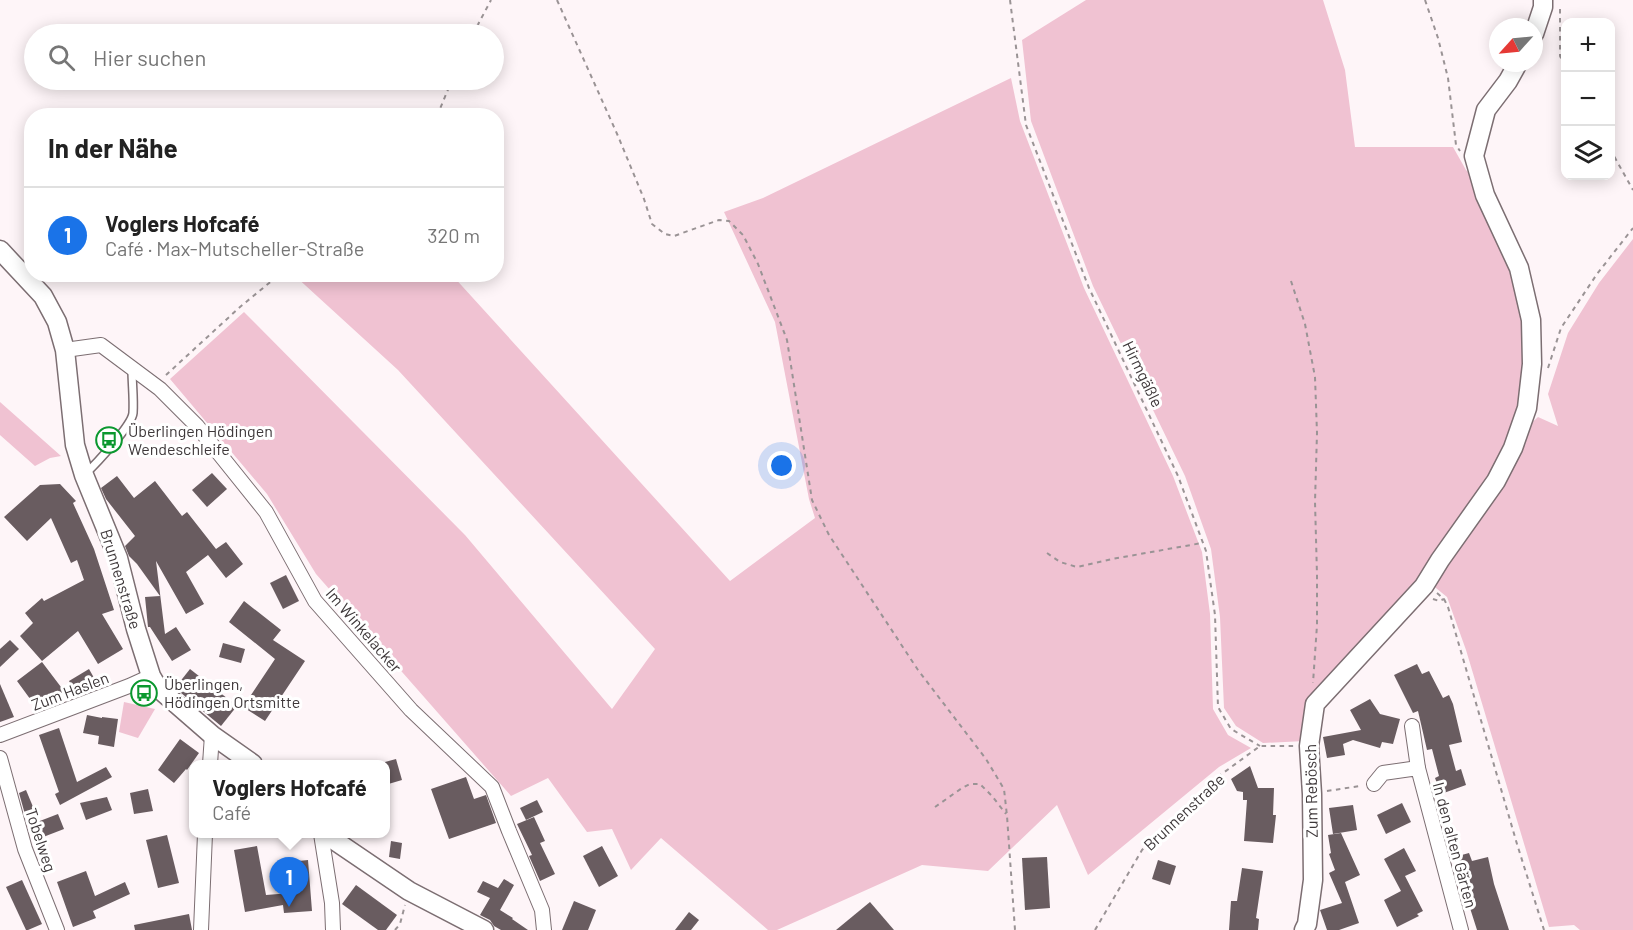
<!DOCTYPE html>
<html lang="de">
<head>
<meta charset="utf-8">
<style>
  body { margin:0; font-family:Barlow,sans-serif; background:#f2f2f2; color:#222 }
  .controls { position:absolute; right:18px; top:18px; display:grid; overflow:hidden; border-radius:12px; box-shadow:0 3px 15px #0003 }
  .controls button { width:54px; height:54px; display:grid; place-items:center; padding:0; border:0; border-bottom:2px solid #e0e0e0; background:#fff; color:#222; font:30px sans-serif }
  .compass { position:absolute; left:1489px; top:18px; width:54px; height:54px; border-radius:50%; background:#fff; box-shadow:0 3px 15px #0003; rotate:243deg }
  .you { position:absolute; left:782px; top:466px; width:21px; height:21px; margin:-15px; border:4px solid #fff; border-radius:50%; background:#1a73e8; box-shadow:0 0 0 9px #1a73e833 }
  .badge { display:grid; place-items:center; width:39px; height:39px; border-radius:50%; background:#1a73e8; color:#fff; font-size:20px; font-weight:700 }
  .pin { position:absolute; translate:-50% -50px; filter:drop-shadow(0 2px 3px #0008) }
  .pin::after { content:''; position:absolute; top:32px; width:21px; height:18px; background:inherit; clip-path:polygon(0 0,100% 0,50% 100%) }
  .popup { position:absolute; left:189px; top:760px; width:201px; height:78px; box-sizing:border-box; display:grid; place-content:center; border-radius:12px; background:#fff; filter:drop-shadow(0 2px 4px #0005); font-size:20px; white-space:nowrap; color:#767676 }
  .popup b { font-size:22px; color:#222 }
  .popup::after { content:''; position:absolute; left:50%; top:100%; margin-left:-12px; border:12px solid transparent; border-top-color:#fff }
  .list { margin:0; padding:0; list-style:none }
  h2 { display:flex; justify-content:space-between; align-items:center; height:78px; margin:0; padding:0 24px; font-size:26px }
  h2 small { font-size:20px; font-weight:400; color:#767676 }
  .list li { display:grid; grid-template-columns:39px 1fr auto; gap:18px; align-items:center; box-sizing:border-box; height:96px; padding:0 24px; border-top:2px solid #e0e0e0 }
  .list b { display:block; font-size:22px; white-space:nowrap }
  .list p { margin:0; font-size:20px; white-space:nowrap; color:#767676 }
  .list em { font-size:20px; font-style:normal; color:#767676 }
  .icon { flex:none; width:33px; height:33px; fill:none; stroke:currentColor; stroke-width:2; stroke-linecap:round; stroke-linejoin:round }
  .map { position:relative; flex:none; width:1633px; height:930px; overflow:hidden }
  .search { position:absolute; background:#fff; box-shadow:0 3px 15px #0003; left:24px; top:24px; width:480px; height:66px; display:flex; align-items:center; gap:15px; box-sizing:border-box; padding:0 21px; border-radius:33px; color:#767676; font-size:22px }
  .panel { position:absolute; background:#fff; box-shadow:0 3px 15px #0003; left:24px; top:108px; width:480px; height:174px; border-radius:24px }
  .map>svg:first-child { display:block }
  .green { fill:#f0c2d2 }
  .building { fill:#695c60 }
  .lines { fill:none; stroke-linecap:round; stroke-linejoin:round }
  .service-casing { stroke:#7c6e72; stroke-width:10 }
  .minor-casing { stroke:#7c6e72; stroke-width:16 }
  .tertiary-casing { stroke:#7c6e72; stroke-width:21 }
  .path { stroke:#9a9395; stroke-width:2; stroke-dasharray:4.5 4.5; stroke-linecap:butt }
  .service { stroke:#fff; stroke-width:7 }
  .minor { stroke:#fff; stroke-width:14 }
  .tertiary { stroke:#fff; stroke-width:18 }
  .labels { text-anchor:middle; stroke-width:6; stroke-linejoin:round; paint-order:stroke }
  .street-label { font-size:16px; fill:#3e383a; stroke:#fff }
  .poi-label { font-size:16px; fill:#3e383a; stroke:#fff; text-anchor:start }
</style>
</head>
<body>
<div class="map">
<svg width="1633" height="930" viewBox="0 0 1633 930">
  <rect width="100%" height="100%" fill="#fef5f8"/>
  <!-- green -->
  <g class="green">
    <polygon points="1086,0 1323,0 1345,70 1355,147 1453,147 1466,170 1473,177 1513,267 1526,321 1528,361 1510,446 1419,586 1311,703 1305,741 1263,743 1236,726 1224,708 1220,617 1211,549 1185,476 1093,286 1031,121 1022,40"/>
    <polygon points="1011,78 1020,121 1084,288 1173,476 1202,552 1210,614 1213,709 1228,735 1251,748 1219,767 1088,875 1057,805 988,871 922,865 777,930 768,930 661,838 631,870 612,829 587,832 548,778 511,796 316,574 267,494 170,379 244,312 465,535 612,709 655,649 398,370 294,275 452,275 730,581 815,518 809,499 775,322 724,212 763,198"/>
    <polygon points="1633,239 1633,930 1580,930 1574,925 1549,927 1466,650 1447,597 1431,584 1526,428 1538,417 1558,426 1548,394 1568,333 1599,283"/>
    <polygon points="0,402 61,456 50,458 35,466 0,435"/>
    <polygon points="124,702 155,709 138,738 119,732"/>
  </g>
  <!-- building -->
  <g class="building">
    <polygon points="212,473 227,489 207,507 192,490"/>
    <polygon points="117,476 134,498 155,481 182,516 187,512 216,549 226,542 243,564 226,578 208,555 186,572 204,604 186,614 156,561 165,634 176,627 191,650 172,661 150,627 148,627 145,597 160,596 137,564 129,556 125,546 135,536 106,499 101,488"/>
    <polygon points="60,484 76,501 73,503 94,549 114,610 102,614 123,649 98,664 78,631 42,661 20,636 33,623 25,613 42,598 44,601 84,580 77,560 71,563 51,518 27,541 4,517 40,485"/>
    <polygon points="286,575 299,601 283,609 270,583"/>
    <polygon points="244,601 281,630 273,640 305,661 265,721 243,707 275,659 229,622"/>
    <polygon points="10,640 19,649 0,667 0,649"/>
    <polygon points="223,643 245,649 241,663 219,657"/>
    <polygon points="42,662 64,691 53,700 50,697 36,707 17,681"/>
    <polygon points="1417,664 1422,674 1429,671 1443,698 1449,695 1453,704 1462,742 1449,745 1456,771 1461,769 1466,785 1441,794 1435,778 1439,776 1432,749 1427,750 1418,711 1413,713 1394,675"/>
    <polygon points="89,669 98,685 77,696 69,681"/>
    <polygon points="190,669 237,706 221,726 175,688"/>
    <polygon points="0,684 14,717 0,722"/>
    <polygon points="1370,699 1380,714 1400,719 1393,744 1382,742 1380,748 1353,740 1343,744 1345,755 1327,758 1323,737 1361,730 1350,710"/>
    <polygon points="87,715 102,718 102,717 118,719 114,747 98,744 99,736 83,733"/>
    <polygon points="59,728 77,782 106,767 112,777 60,805 55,794 59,792 39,735"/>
    <polygon points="180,739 199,753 187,770 186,769 174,783 158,770"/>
    <polygon points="396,759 402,780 385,785 385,762"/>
    <polygon points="1250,766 1258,788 1274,788 1273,815 1276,815 1273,843 1244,841 1247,800 1243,800 1243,792 1237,791 1231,779"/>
    <polygon points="466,777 474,799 486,795 496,823 449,839 431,789"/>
    <polygon points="148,789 153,811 134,814 130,793"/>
    <polygon points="26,790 36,814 26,818 19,793"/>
    <polygon points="107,797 112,810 86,820 80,803"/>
    <polygon points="537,800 543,812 526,820 520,808"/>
    <polygon points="1402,803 1411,822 1386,834 1377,815"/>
    <polygon points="1353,805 1357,830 1333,834 1329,808"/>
    <polygon points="58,814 64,829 38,839 32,824"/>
    <polygon points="534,817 545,841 540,843 555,874 540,881 529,856 532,855 517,824"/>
    <polygon points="1341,833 1360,875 1345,882 1359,923 1339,930 1327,930 1320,910 1342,903 1329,873 1335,870 1329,854 1331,853 1328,835"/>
    <polygon points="167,835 179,883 158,888 146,840"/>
    <polygon points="391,841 402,843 400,859 389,857"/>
    <polygon points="257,846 266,895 291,893 289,862 308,860 312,911 284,913 283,905 245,912 234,850"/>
    <polygon points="602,846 618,876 599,887 583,856"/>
    <polygon points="1404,848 1416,871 1405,876 1423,911 1417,914 1419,916 1397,927 1384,900 1401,891 1384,859"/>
    <polygon points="1469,853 1472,861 1488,857 1494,884 1509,930 1477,930 1470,908 1473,907 1458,856"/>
    <polygon points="1047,857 1050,908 1025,910 1022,858"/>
    <polygon points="1158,860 1176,866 1170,885 1152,879"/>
    <polygon points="1242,868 1263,871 1256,918 1259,919 1258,930 1229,930 1231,901 1237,901"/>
    <polygon points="86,871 95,896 125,882 130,894 93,911 96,918 73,927 57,882"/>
    <polygon points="504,879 514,885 500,910 513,918 512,919 528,930 501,930 494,926 490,920 480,915 490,898 477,892 483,881 498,888"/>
    <polygon points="22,880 42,924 28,930 26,930 6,887"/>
    <polygon points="356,885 397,915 386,930 378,930 342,904"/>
    <polygon points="574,901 596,910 588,930 562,930"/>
    <polygon points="870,902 894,930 836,930"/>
    <polygon points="689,912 699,920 691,930 675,930"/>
    <polygon points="189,914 192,930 135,930 134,925"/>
  </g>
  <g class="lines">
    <!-- service casing -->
    <g class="service-casing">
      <path id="service" d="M86,473C96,464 132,425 133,413C134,399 132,384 132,369"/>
    </g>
    <!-- minor casing -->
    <g class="minor-casing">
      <g id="minor">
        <polyline points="65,350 101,345 160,389 197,426 266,512 315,601 411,710 492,787 509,831 542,910 544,930"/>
        <polyline points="1412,726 1418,768"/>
        <polyline points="0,735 129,686 151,676"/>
        <polyline points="0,758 25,849 57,930"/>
        <polyline points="210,764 212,735"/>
        <polyline points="1374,784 1383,773 1418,768 1461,930"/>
        <polyline points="321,834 332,903 333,930"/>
        <polyline points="201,930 205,834"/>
      </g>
    </g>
    <!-- tertiary casing -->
    <g class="tertiary-casing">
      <g id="tertiary">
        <polyline points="1534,34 1543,7 1543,0"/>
        <polyline points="0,250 43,296 57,322 65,350 75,445 84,475 118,558 136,629 151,676 158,688 212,735 253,764"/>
        <polyline points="325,834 409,891 484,930"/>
        <polyline points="1304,930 1307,924 1313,880 1312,794 1309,746 1315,704 1424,586 1440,560 1496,481 1513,448 1527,408 1532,364 1531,320 1519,268 1485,195 1474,156 1486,110 1508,81 1518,63"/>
      </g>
    </g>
    <!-- path -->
    <g class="path">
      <polyline points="557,0 618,136 644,199 652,224 665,234 674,236 719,220 729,221 743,235 758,264 787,340 812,500 829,535 918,670 986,759 1004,789 1007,816 1015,930"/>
      <polyline points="1010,0 1026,125 1089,288 1178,476 1206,551 1215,615 1218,707 1231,729 1260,746"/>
      <polyline points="1425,0 1438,38 1448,78 1456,145 1460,151"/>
      <polyline points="1560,9 1560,56 1566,68"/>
      <polyline points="473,34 491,0"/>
      <polyline points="437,116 452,80"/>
      <polyline points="1610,149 1633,190"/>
      <polyline points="1291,281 1305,324 1315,377 1317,433 1315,502 1317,575 1317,625 1313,683"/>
      <polyline points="1548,368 1561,328 1597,274 1633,228"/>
      <polyline points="166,375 240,307 280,274"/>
      <polyline points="1047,553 1060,562 1077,567 1112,559 1202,543"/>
      <polyline points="1437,593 1444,599 1448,607 1517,844 1544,930"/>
      <polyline points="1433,599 1439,601 1444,599"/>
      <polyline points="1327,791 1360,786"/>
      <polyline points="935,807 962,788 970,784 980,784 992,796 1006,814"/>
      <polyline points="395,930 400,924 405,905"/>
      <polyline points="1095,930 1142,850 1219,776 1260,746 1294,746"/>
    </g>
    <!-- service -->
    <use href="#service" class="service"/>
    <!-- minor -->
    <use href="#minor" class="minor"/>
    <!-- tertiary -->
    <use href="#tertiary" class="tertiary"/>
  </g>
  <!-- icons -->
  <defs>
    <g id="bus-ring" transform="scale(1.35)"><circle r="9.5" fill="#fff" stroke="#0b982f" stroke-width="1.5"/><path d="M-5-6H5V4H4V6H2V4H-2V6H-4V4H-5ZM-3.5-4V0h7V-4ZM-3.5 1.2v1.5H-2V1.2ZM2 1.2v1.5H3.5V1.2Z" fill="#0b982f"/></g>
  </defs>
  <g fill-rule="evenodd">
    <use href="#bus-ring" x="109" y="440"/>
    <use href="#bus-ring" x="144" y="693"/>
  </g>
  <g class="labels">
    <!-- street labels -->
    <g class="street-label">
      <text transform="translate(1143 374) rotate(64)" y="6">Hirmgäßle</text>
      <text transform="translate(121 579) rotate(73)" y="6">Brunnenstraße</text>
      <text transform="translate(364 630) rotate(49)" y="6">Im Winkelacker</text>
      <text transform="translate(70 691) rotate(-21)" y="6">Zum Haslen</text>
      <text transform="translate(1311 791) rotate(-91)" y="6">Zum Rebösch</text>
      <text transform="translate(1184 812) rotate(-43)" y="6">Brunnenstraße</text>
      <text transform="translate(41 840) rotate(72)" y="6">Tobelweg</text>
      <text transform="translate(1455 845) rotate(75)" y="6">In den alten Gärten</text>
    </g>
    <!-- poi labels -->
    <g class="poi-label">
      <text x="128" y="437">Überlingen Hödingen<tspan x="128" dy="18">Wendeschleife</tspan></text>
      <text x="164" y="690">Überlingen,<tspan x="164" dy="18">Hödingen Ortsmitte</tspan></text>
    </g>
  </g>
</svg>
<div class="controls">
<button>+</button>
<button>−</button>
<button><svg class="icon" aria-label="layers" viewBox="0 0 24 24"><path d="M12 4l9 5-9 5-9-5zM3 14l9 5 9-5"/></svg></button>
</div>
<svg class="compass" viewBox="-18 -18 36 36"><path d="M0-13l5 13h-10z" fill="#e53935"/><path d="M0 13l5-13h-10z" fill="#767676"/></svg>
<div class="you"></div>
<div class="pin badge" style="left:289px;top:907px">1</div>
<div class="popup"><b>Voglers Hofcafé</b>Café</div>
<div class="search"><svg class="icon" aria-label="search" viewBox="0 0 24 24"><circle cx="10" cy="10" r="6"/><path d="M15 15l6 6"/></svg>Hier suchen</div>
<section class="panel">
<h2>In der Nähe<small></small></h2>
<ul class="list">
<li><span class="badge">1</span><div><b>Voglers Hofcafé</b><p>Café · Max-Mutscheller-Straße</p></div><em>320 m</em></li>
</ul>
</section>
</div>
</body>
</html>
